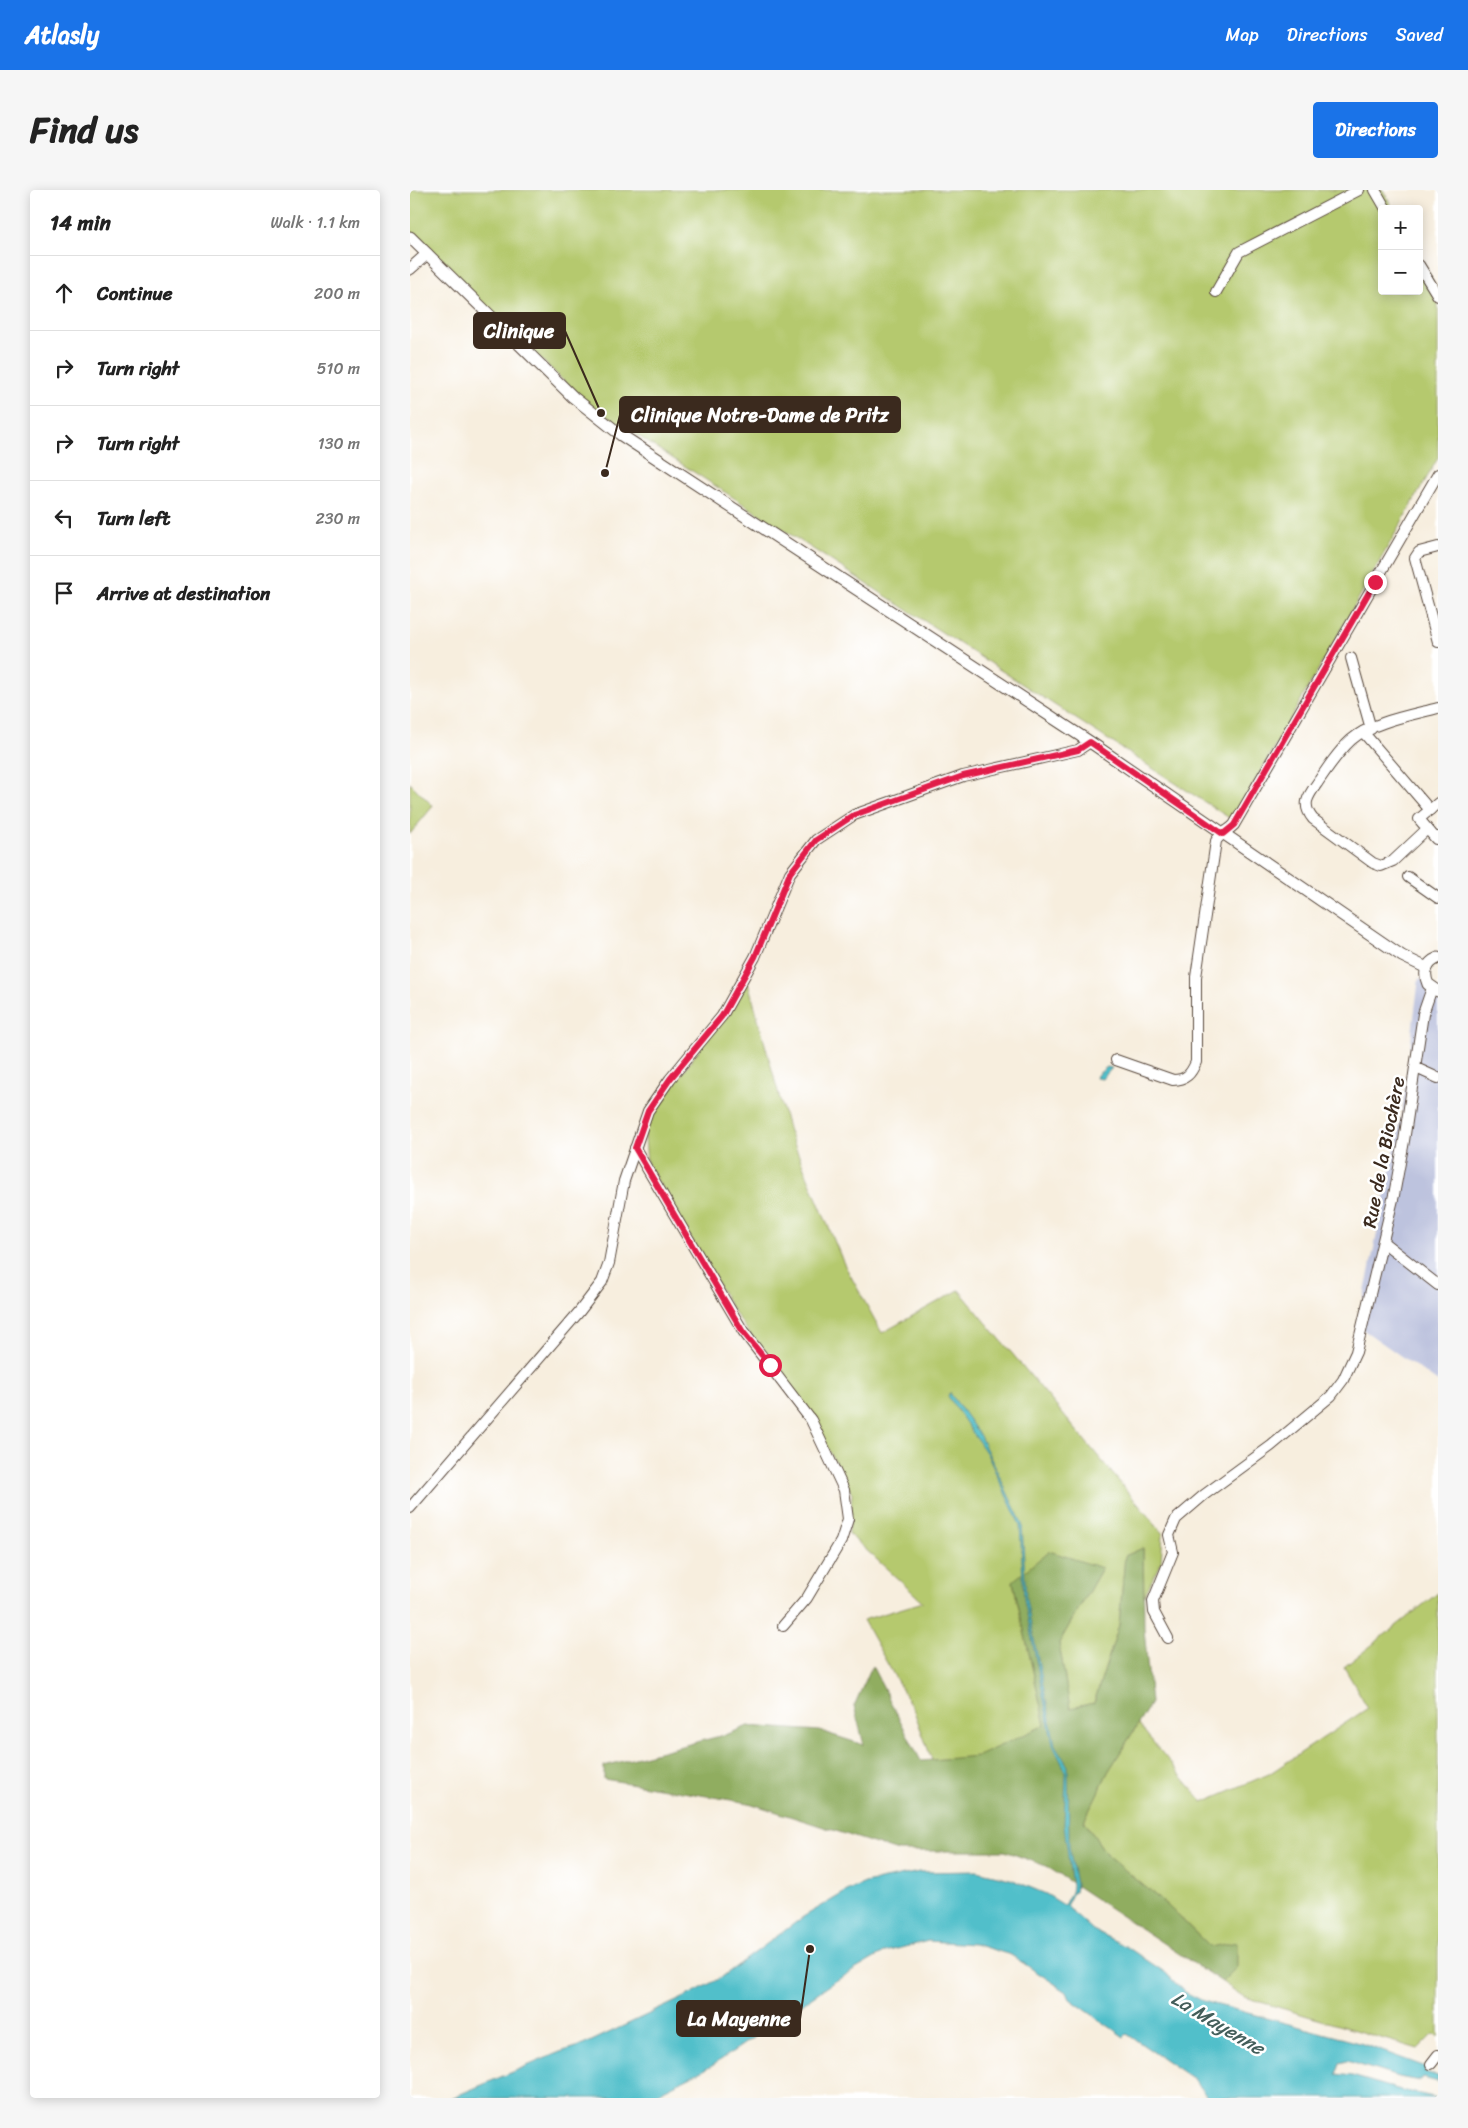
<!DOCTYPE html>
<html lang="en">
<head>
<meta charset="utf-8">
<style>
  body { margin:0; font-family:Sriracha,sans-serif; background:#f6f6f6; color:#222 }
  .controls { position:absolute; right:15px; top:15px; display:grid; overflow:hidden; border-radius:5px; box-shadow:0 2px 12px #0003 }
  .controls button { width:45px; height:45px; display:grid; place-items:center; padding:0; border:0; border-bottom:1px solid #e0e0e0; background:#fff; color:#222; font:25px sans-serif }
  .stop { position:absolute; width:15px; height:15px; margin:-11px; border:4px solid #e11d48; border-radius:50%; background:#fff }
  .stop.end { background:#e11d48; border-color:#fff; box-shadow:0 1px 5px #0008 }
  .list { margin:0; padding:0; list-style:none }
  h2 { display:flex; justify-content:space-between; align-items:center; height:65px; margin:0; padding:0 20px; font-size:21px }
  h2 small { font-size:16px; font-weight:400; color:#767676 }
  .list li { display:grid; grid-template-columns:32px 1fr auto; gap:15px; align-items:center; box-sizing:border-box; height:75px; padding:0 20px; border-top:1px solid #e0e0e0 }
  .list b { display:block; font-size:19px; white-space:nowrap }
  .list em { font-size:16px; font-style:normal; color:#767676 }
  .icon { flex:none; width:28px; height:28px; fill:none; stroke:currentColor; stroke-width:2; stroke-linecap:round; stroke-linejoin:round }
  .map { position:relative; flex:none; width:1028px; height:1908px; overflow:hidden; border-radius:5px }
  header { display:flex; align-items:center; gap:30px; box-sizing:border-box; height:70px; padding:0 25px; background:#1a73e8; color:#fff }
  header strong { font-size:24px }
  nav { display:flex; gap:28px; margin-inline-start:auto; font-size:18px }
  .intro { display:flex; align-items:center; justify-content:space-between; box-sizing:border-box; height:120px; padding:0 30px }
  h1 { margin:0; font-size:35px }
  .button { padding:12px 22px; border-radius:5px; background:#1a73e8; color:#fff; font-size:18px; font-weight:700 }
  main { display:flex; gap:30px; padding:0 30px }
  aside { flex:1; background:#fff; border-radius:5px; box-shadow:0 2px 12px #0003 }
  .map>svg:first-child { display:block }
  .industrial { fill:#bdc3de }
  .green { fill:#b5c96e; stroke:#787a46 }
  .forest { fill:#90ad61; stroke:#666c40 }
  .water { fill:#51bfca; stroke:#467474 }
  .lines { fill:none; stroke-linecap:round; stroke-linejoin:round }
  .minor-casing { stroke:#57473b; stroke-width:12 }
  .tertiary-casing { stroke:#57473b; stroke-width:13 }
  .minor { stroke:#fff; stroke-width:10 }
  .tertiary { stroke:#fff; stroke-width:11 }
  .route { stroke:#e11d48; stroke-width:6 }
  .labels { text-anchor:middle; stroke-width:5; stroke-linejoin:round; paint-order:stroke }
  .street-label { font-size:19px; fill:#3b2a1e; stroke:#fff }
  .water-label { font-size:20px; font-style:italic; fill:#435e5a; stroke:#fff }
  .leader { fill:none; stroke:#3b2a1e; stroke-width:2 }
  .callout-dot { fill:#3b2a1e; stroke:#fff; stroke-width:2 }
  .callout { fill:#3b2a1e; stroke:#3b2a1e; stroke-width:2 }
  .callout-label { font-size:20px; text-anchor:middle; font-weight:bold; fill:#fff }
</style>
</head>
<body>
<header>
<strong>Atlasly</strong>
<nav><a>Map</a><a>Directions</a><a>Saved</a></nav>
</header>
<div class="intro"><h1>Find us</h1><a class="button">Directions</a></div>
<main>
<aside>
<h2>14 min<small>Walk · 1.1 km</small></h2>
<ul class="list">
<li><svg class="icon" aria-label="ahead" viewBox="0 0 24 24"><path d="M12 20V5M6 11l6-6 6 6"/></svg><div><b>Continue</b></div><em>200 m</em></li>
<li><svg class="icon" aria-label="right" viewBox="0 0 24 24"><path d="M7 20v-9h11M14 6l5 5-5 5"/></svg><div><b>Turn right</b></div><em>510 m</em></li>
<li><svg class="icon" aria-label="right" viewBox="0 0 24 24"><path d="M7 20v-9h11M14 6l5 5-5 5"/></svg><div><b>Turn right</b></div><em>130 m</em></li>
<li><svg class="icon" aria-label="left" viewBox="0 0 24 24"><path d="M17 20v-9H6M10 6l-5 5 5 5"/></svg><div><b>Turn left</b></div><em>230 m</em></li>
<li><svg class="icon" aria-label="arrive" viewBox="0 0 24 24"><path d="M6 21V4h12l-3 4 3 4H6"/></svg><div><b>Arrive at destination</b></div></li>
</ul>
</aside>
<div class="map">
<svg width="1028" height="1908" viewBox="0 0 1028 1908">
  <rect width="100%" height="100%" fill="#fff"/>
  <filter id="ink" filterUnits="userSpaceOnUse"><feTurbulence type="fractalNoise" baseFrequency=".02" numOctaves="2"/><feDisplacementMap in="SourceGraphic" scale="10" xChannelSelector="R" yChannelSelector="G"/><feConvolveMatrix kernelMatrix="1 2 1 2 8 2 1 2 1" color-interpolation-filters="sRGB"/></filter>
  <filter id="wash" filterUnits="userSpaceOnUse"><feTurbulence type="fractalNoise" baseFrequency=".0096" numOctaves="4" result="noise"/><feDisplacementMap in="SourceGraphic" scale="20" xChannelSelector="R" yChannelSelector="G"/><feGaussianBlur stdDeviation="1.12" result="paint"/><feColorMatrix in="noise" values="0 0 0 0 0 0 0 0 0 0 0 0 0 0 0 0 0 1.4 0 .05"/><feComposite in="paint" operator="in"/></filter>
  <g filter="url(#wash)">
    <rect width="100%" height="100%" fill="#f7eede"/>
    <!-- industrial -->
    <polygon class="industrial" points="1009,788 1028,799 1028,1192 948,1136 992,922"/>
    <!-- green -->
    <g class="green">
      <polygon points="0,0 973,0 983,19 972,19 972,101 1009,101 1009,66 1028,100 1028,268 835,609 821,629 177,213 0,45"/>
      <polygon points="0,593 23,616 0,644"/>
      <polygon points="338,792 379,942 434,1074 472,1143 549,1100 753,1344 751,1372 734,1406 733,1358 715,1366 709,1435 684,1513 660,1519 649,1453 692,1378 603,1392 635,1535 568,1567 522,1570 504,1521 453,1430 513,1412 439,1344 442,1304 403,1231 324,1122 237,973 234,936"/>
      <polygon points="1028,1403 1028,1847 1023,1844 1008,1859 834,1807 812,1792 827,1777 800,1757 759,1717 697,1665 674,1631 698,1582 728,1534 793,1612 859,1584 958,1518 934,1477"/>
    </g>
    <!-- forest -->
    <polygon class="forest" points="733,1358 734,1439 741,1513 698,1582 674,1631 697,1665 759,1717 800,1757 827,1752 827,1777 812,1792 636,1676 595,1661 488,1661 339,1613 194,1589 194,1576 318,1544 338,1536 410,1541 454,1555 444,1516 462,1476 511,1571 568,1566 635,1535 603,1391 639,1361 692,1378 649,1453 660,1518 684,1513 709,1435 715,1366"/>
    <!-- water -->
    <g class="water">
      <polygon points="697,877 702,878 692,889 686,888 687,885"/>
      <polygon points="540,1203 569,1244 612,1333 616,1409 645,1555 658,1576 659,1657 666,1694 665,1702 663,1702 656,1716 683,1740 717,1757 756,1783 773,1801 793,1811 950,1853 1016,1877 1015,1882 1028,1886 1028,1892 1013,1888 1011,1891 988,1887 937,1871 930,1873 926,1884 942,1886 987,1899 1028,1908 798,1908 783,1889 717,1844 714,1847 660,1809 657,1802 601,1765 564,1754 518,1751 475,1762 422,1793 302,1876 237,1908 41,1908 150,1862 173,1855 275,1807 312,1787 393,1727 437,1701 455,1693 509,1682 567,1681 600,1689 636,1704 654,1715 661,1702 662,1696 654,1635 656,1582 643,1555 614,1409 610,1335 577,1264 538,1206"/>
    </g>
  </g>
  <g filter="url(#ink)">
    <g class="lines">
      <!-- minor casing -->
      <g class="minor-casing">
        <g id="minor">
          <polyline points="965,0 976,19"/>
          <polyline points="1009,75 1028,106"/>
          <polyline points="806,102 829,62 949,0"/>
          <polyline points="1028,357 1009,362 1005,368 1028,452"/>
          <polyline points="941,468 961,539"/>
          <polyline points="953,542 1020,620"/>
          <polyline points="1028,613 1009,629 1026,649 1028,647"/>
          <path d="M1017,639L983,671L971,676L963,673L903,629C891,614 898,606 908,592C918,577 928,562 941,550C961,532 1002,525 1028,518"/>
          <polyline points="998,687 1028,708"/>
          <path d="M706,870L763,890C776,890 781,884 786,872V787L806,651C810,644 818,641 824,635L1028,284"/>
          <polyline points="1006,878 1028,888"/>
          <polyline points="225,958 333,1141 401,1230 434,1300 438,1329 431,1351 397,1408 373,1436"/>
          <polyline points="973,1052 1028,1095"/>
          <polyline points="0,1318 169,1122 192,1092 199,1073 214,991 238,921 260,889 312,826 345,767 380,683 406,650 444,625 553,586 668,560 680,552"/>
          <polyline points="758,1448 744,1422 743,1411 763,1362 759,1345 766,1329 794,1305 861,1256 921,1206 933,1190 946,1162 984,1005 994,951 1013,824 1022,798"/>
          <polyline points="1021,1874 1028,1865"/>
        </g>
      </g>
      <!-- tertiary casing -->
      <g class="tertiary-casing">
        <g id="tertiary">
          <polyline points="0,47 163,207 211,245 680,552 992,766 1017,778"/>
          <polyline points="0,79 17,64"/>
          <path d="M1028,768C1016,773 1013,783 1018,794L1028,801"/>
        </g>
      </g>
      <!-- minor -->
      <use href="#minor" class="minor"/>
      <!-- tertiary -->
      <use href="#tertiary" class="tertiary"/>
    </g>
  </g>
  <g class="lines" filter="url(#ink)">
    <!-- route -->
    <polyline class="route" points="360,1175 333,1142 225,958 238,921 260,889 312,826 345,767 380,683 406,650 444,625 553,586 668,560 680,552 813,644 824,635 965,392"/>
  </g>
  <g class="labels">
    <!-- street labels -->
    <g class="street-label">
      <text transform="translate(973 962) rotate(-79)" y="7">Rue de la Biochère</text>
    </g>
    <!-- water labels -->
    <g class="water-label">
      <text transform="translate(808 1833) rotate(31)" y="7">La Mayenne</text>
    </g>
  </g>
  <!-- callouts -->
  <path class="leader" d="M191 223L155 141M195 283L210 225M400 1759L390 1829"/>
  <g class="callout-dot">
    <circle cx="191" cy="223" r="5"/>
    <circle cx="195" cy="283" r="5"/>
    <circle cx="400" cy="1759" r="5"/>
  </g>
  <g class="callout">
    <rect x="64" y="123" width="91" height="35" rx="5"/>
    <rect x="210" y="207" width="280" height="35" rx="5"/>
    <rect x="267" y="1811" width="123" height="35" rx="5"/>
  </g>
  <g class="callout-label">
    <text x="109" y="148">Clinique</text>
    <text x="350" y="232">Clinique Notre-Dame de Pritz</text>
    <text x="329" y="1836">La Mayenne</text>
  </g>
</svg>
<div class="controls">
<button>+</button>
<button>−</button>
</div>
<div class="stop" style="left:360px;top:1175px"></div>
<div class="stop end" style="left:965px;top:392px"></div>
</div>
</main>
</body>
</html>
